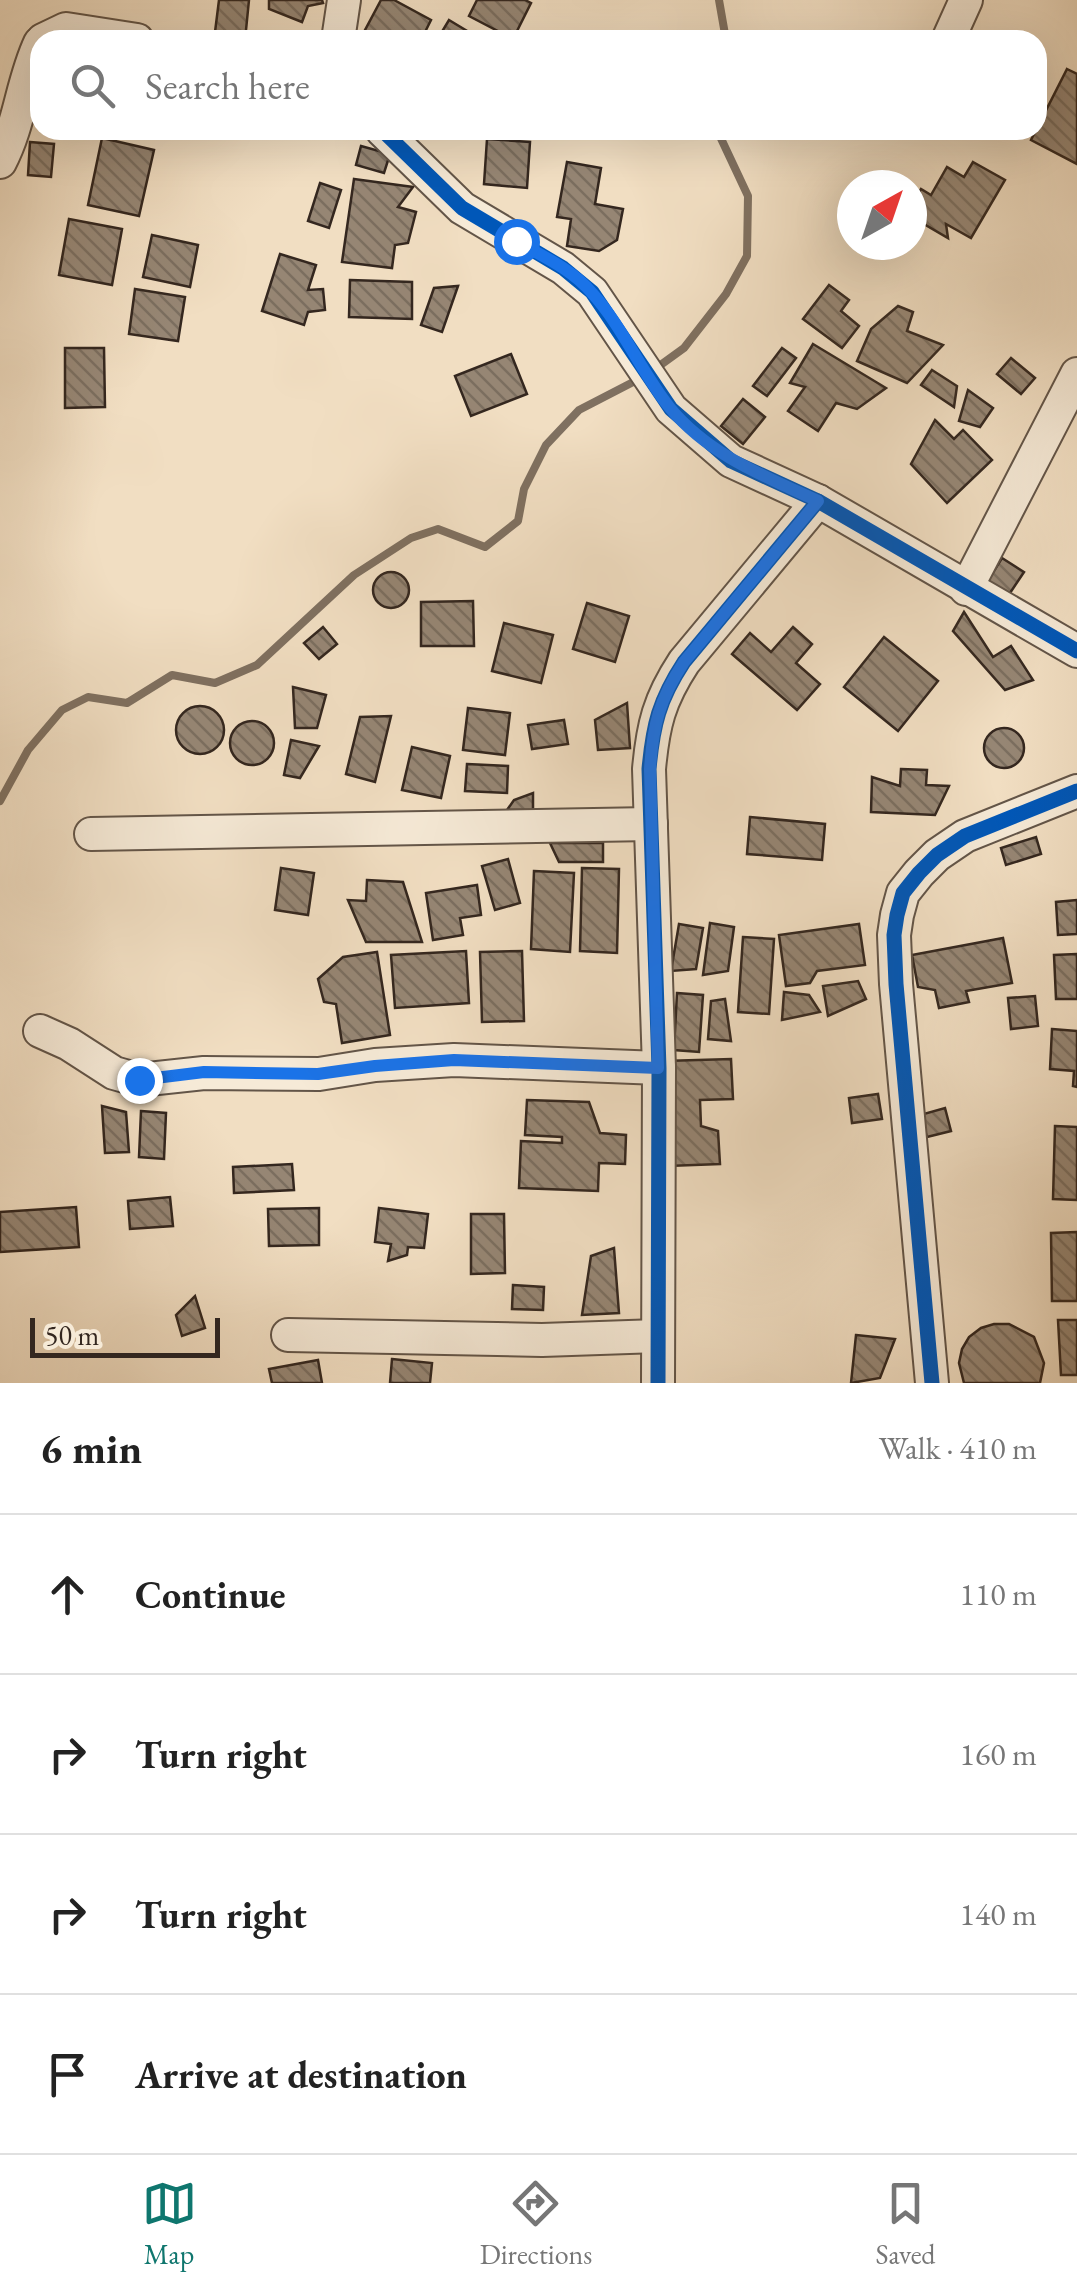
<!DOCTYPE html>
<html lang="en">
<head>
<meta charset="utf-8">
<style>
  body { margin:0; font-family:"EB Garamond",serif; background:#f2f2f2; color:#222 }
  .compass { position:absolute; left:837px; top:170px; width:90px; height:90px; border-radius:50%; background:#fff; box-shadow:0 10px 40px #0002; rotate:40deg }
  .scale { position:absolute; left:30px; bottom:25px; width:190px; box-sizing:border-box; padding-left:10px; border:5px solid #34271f; border-top:0; font-size:28px; line-height:35px; white-space:nowrap; color:#34271f; -webkit-text-stroke:8px #f6ead7; paint-order:stroke }
  .stop { position:absolute; width:30px; height:30px; margin:-22px; border:8px solid #1a73e8; border-radius:50%; background:#fff }
  .stop.end { background:#1a73e8; border-color:#fff; box-shadow:0 2px 10px #0008 }
  .list { margin:0; padding:0; list-style:none }
  h2 { display:flex; justify-content:space-between; align-items:center; height:130px; margin:0; padding:0 40px; font-size:42px }
  h2 small { font-size:32px; font-weight:400; color:#767676 }
  .list li { display:grid; grid-template-columns:65px 1fr auto; gap:30px; align-items:center; box-sizing:border-box; height:160px; padding:0 40px; border-top:2px solid #e0e0e0 }
  .list b { display:block; font-size:38px; white-space:nowrap }
  .list em { font-size:32px; font-style:normal; color:#767676 }
  .icon { flex:none; width:55px; height:55px; fill:none; stroke:currentColor; stroke-width:2; stroke-linecap:round; stroke-linejoin:round }
  .map { position:relative; flex:none; width:1077px; height:1383px; overflow:hidden }
  .search { position:absolute; background:#fff; box-shadow:0 10px 40px #0002; left:30px; right:30px; top:30px; height:110px; display:flex; align-items:center; gap:25px; box-sizing:border-box; padding:0 35px; border-radius:30px; color:#767676; font-size:38px }
  .sheet { height:770px; background:#fff }
  nav { display:flex; justify-content:space-around; align-items:center; box-sizing:border-box; height:140px; border-top:2px solid #e0e0e0; background:#fff; font-size:28px; color:#767676 }
  nav a { display:grid; justify-items:center; gap:5px }
  nav .on { color:#0f766e }
  .map>svg:first-child { display:block }
  .lines { fill:none; stroke-linecap:round; stroke-linejoin:round }
  .stream { stroke:#7f7060; stroke-width:8 }
  .building { fill:url(#building-back-hatch); stroke:#34271f; stroke-width:2.5 }
  .minor-casing { stroke:#635548; stroke-width:36 }
  .minor { stroke:#f6ead7; stroke-width:32 }
  .cycleway-casing { stroke:#f6ead7; stroke-width:21 }
  .cycleway { stroke:#0057b8; stroke-width:15 }
  .route { stroke:#1a73e8; stroke-width:12 }
</style>
</head>
<body>
<div class="map">
<svg width="1077" height="1383" viewBox="0 0 1077 1383">
  <defs>
    <pattern id="building-back-hatch" width="6" height="6" patternUnits="userSpaceOnUse" patternTransform="scale(2.5)"><rect width="6" height="6" fill="#968674"/><path d="M-1 5l2 2M0 0l6 6M5-1l2 2" fill="none" stroke="#7b6e5f"/></pattern>
  </defs>
  <rect width="100%" height="100%" fill="#f1dec2"/>
  <filter id="stains"><feTurbulence type="fractalNoise" baseFrequency=".002" numOctaves="4"/><feColorMatrix values="0 0 0 0 .2 0 0 0 0 .09 0 0 0 0 .02 0 0 0 .5 -.17"/></filter>
  <radialGradient id="worn" r=".72"><stop offset=".6" stop-color="#630" stop-opacity="0"/><stop offset="1" stop-color="#630" stop-opacity=".3"/></radialGradient>
  <g class="lines">
    <!-- stream -->
    <g class="stream">
      <polyline points="719,0 726,40"/>
      <polyline points="655,369 684,348 726,294 747,256 748,196 717,130"/>
      <polyline points="0,801 28,750 62,710 88,697 127,703 172,675 215,683 257,665 354,575 411,538 438,529 485,547 518,521 524,489 546,445 579,410 639,379"/>
    </g>
  </g>
  <!-- building -->
  <g class="building">
    <polygon points="219,0 249,0 245,40 214,40"/>
    <polygon points="269,0 322,0 323,3 308,6 302,22 269,9"/>
    <polygon points="381,0 394,0 431,20 421,40 398,40 364,32"/>
    <polygon points="477,0 525,0 531,3 513,39 469,16"/>
    <polygon points="449,20 477,37 477,40 437,40"/>
    <polygon points="1067,69 1077,74 1077,164 1031,140"/>
    <polygon points="102,138 154,150 139,216 88,205"/>
    <polygon points="487,139 530,142 527,188 484,184"/>
    <polygon points="30,142 54,144 51,177 28,175"/>
    <polygon points="361,146 390,154 384,173 356,165"/>
    <polygon points="567,162 601,168 595,204 623,209 617,240 599,251 567,246 571,219 557,217"/>
    <polygon points="973,162 1005,180 971,238 946,224 948,238 912,217 912,205 921,189 931,195 947,167 964,177"/>
    <polygon points="354,179 413,187 398,207 416,212 408,243 395,245 392,268 342,262"/>
    <polygon points="320,183 341,190 329,228 308,221"/>
    <polygon points="69,219 122,229 112,285 59,275"/>
    <polygon points="152,235 198,245 190,287 143,277"/>
    <polygon points="280,254 316,265 308,290 323,289 325,310 308,312 304,325 262,311"/>
    <polygon points="350,280 412,282 412,319 349,317"/>
    <polygon points="829,285 849,300 841,311 859,326 842,348 803,319"/>
    <polygon points="458,286 442,332 421,325 434,288"/>
    <polygon points="135,289 185,297 178,341 129,334"/>
    <polygon points="898,306 913,312 907,331 943,345 907,383 857,361 871,329"/>
    <polygon points="813,344 886,388 857,409 836,403 818,431 788,411 805,387 790,383"/>
    <polygon points="65,348 104,348 105,407 65,408"/>
    <polygon points="782,348 796,358 767,396 753,386"/>
    <polygon points="511,354 527,394 471,416 455,376"/>
    <polygon points="1011,358 1035,378 1021,394 997,374"/>
    <polygon points="932,370 957,386 954,407 921,385"/>
    <polygon points="968,390 993,408 980,427 959,421"/>
    <polygon points="743,399 765,417 743,444 721,426"/>
    <polygon points="935,420 954,439 963,430 992,460 947,503 911,464"/>
    <polygon points="1002,558 1024,572 1008,596 987,582"/>
    <circle cx="391" cy="590" r="18"/>
    <polygon points="473,601 474,646 421,646 421,602"/>
    <polygon points="587,603 629,616 615,662 573,649"/>
    <polygon points="964,612 993,657 1011,646 1033,680 1005,690 953,631"/>
    <polygon points="504,623 553,635 541,683 492,671"/>
    <polygon points="323,627 337,644 319,659 304,643"/>
    <polygon points="793,627 812,644 796,663 820,684 797,710 732,654 750,633 771,652"/>
    <polygon points="884,637 938,681 898,731 844,687"/>
    <polygon points="293,687 326,695 317,728 295,728"/>
    <polygon points="627,703 630,748 598,750 595,720"/>
    <circle cx="200" cy="730" r="24"/>
    <polygon points="468,708 510,713 505,755 463,750"/>
    <polygon points="391,716 375,782 346,774 360,717"/>
    <polygon points="564,720 568,744 532,749 528,725"/>
    <circle cx="252" cy="743" r="22"/>
    <circle cx="1004" cy="748" r="20"/>
    <polygon points="291,740 319,746 300,778 284,775"/>
    <polygon points="412,747 450,756 441,798 402,790"/>
    <polygon points="467,764 508,766 507,793 465,791"/>
    <polygon points="901,769 927,770 926,785 949,786 935,815 871,812 872,777 900,786"/>
    <polygon points="533,793 533,810 507,810 514,800"/>
    <polygon points="750,817 825,824 822,860 747,854"/>
    <polygon points="1036,837 1041,854 1006,865 1001,848"/>
    <polygon points="550,843 603,843 603,862 559,862"/>
    <polygon points="508,859 520,903 495,910 482,866"/>
    <polygon points="281,868 314,873 308,915 275,910"/>
    <polygon points="582,868 619,869 617,953 580,951"/>
    <polygon points="534,871 574,873 570,952 531,949"/>
    <polygon points="367,880 403,882 422,942 366,942 348,900 366,901"/>
    <polygon points="477,885 481,915 460,918 463,935 433,940 426,893"/>
    <polygon points="1077,900 1077,934 1058,935 1056,902"/>
    <polygon points="710,923 734,927 728,971 703,975"/>
    <polygon points="679,924 703,928 696,969 671,971"/>
    <polygon points="859,924 865,965 817,971 810,983 786,986 779,935"/>
    <polygon points="743,937 774,939 769,1014 738,1012"/>
    <polygon points="1003,938 1012,983 966,991 969,1002 939,1008 935,990 918,987 912,955"/>
    <polygon points="466,951 469,1003 395,1008 391,955"/>
    <polygon points="522,951 524,1021 482,1022 480,952"/>
    <polygon points="377,952 390,1035 342,1043 336,1004 324,1002 318,979 343,957"/>
    <polygon points="1077,954 1077,999 1056,999 1054,955"/>
    <polygon points="858,981 866,999 828,1016 823,986"/>
    <polygon points="784,992 809,995 820,1012 782,1020"/>
    <polygon points="677,993 703,995 699,1052 674,1050"/>
    <polygon points="1035,996 1038,1026 1011,1029 1008,998"/>
    <polygon points="725,999 731,1041 708,1039 711,1001"/>
    <polygon points="1052,1029 1077,1031 1077,1087 1073,1086 1074,1071 1050,1069"/>
    <polygon points="731,1059 733,1099 700,1100 701,1126 718,1131 720,1164 668,1166 664,1061"/>
    <polygon points="878,1094 882,1119 852,1123 849,1098"/>
    <polygon points="527,1100 589,1102 600,1133 626,1135 625,1164 599,1163 598,1191 519,1188 521,1141 562,1143 562,1137 525,1135"/>
    <polygon points="102,1106 126,1112 129,1152 105,1153"/>
    <polygon points="945,1108 951,1131 927,1137 920,1115"/>
    <polygon points="141,1111 166,1113 164,1159 139,1157"/>
    <polygon points="1055,1126 1077,1127 1077,1200 1053,1199"/>
    <polygon points="292,1164 294,1190 234,1193 233,1167"/>
    <polygon points="170,1197 173,1226 130,1229 128,1201"/>
    <polygon points="76,1207 79,1247 0,1252 0,1212"/>
    <polygon points="319,1208 319,1245 269,1246 268,1209"/>
    <polygon points="379,1208 428,1214 424,1248 408,1247 407,1255 388,1261 391,1244 375,1242"/>
    <polygon points="471,1214 504,1214 505,1273 471,1274"/>
    <polygon points="1077,1232 1077,1301 1052,1301 1051,1233"/>
    <polygon points="614,1248 619,1313 582,1315 591,1256"/>
    <polygon points="513,1285 544,1287 543,1310 512,1309"/>
    <polygon points="195,1296 205,1328 182,1336 176,1315"/>
    <polygon points="1058,1320 1077,1320 1077,1375 1061,1375"/>
    <polygon points="994,1324 1009,1324 1034,1337 1044,1363 1040,1383 964,1383 959,1363 962,1349 969,1337 981,1328"/>
    <polygon points="856,1335 895,1339 880,1378 851,1383"/>
    <polygon points="392,1359 432,1363 430,1383 390,1383"/>
    <polygon points="318,1360 322,1383 272,1383 269,1369"/>
  </g>
  <g class="lines">
    <!-- minor casing -->
    <g class="minor-casing">
      <g id="minor">
        <polyline points="43,40 66,29 137,40"/>
        <polyline points="338,40 344,0"/>
        <polyline points="948,40 966,0"/>
        <polyline points="382,130 462,208 563,268 592,292 671,409 731,461 818,501 1077,651"/>
        <path d="M0,162C20,124 22,81 40,43"/>
        <polyline points="966,589 1077,374"/>
        <polyline points="91,834 651,824"/>
        <polyline points="40,1031 69,1044 114,1073 139,1080 204,1073 319,1074 375,1065 454,1060 659,1068"/>
        <polyline points="288,1335 542,1340 658,1336"/>
        <path d="M658,1383L659,1068L649,769C653,725 659,700 684,662L818,501"/>
        <polyline points="932,1383 896,984 894,935 897,915 903,893 919,873 937,855 965,836 1077,791"/>
      </g>
    </g>
    <!-- minor -->
    <use href="#minor" class="minor"/>
    <!-- cycleway casing -->
    <g class="cycleway-casing">
      <g id="cycleway">
        <polyline points="382,130 462,208 563,268 592,292 671,409 731,461 818,501 1077,651"/>
        <path d="M658,1383L659,1068L649,769C653,725 659,700 684,662L818,501"/>
        <polyline points="932,1383 896,984 894,935 897,915 903,893 919,873 937,855 965,836 1077,791"/>
      </g>
    </g>
    <!-- cycleway -->
    <use href="#cycleway" class="cycleway"/>
  </g>
  <g class="lines">
    <!-- route -->
    <path class="route" d="M139,1080L204,1072L318,1074L375,1066L454,1060L658,1068L650,769C653,725 659,700 684,662L818,501C764,476 709,455 670,408C641,372 623,327 592,293C572,269 542,256 516,241"/>
  </g>
  <rect width="100%" height="100%" filter="url(#stains)"/>
  <rect width="100%" height="100%" fill="url(#worn)"/>
</svg>
<svg class="compass" viewBox="-18 -18 36 36"><path d="M0-13l5 13h-10z" fill="#e53935"/><path d="M0 13l5-13h-10z" fill="#767676"/></svg>
<div class="scale">50 m</div>
<div class="stop" style="left:516px;top:241px"></div>
<div class="stop end" style="left:139px;top:1080px"></div>
<div class="search"><svg class="icon" aria-label="search" viewBox="0 0 24 24"><circle cx="10" cy="10" r="6"/><path d="M15 15l6 6"/></svg>Search here</div>
</div>
<section class="sheet">
<h2>6 min<small>Walk · 410 m</small></h2>
<ul class="list">
<li><svg class="icon" aria-label="ahead" viewBox="0 0 24 24"><path d="M12 20V5M6 11l6-6 6 6"/></svg><div><b>Continue</b></div><em>110 m</em></li>
<li><svg class="icon" aria-label="right" viewBox="0 0 24 24"><path d="M7 20v-9h11M14 6l5 5-5 5"/></svg><div><b>Turn right</b></div><em>160 m</em></li>
<li><svg class="icon" aria-label="right" viewBox="0 0 24 24"><path d="M7 20v-9h11M14 6l5 5-5 5"/></svg><div><b>Turn right</b></div><em>140 m</em></li>
<li><svg class="icon" aria-label="arrive" viewBox="0 0 24 24"><path d="M6 21V4h12l-3 4 3 4H6"/></svg><div><b>Arrive at destination</b></div></li>
</ul>
</section>
<nav>
<a class="on"><svg class="icon" aria-label="map" viewBox="0 0 24 24"><path d="M3 6l6-2 6 2 6-2v14l-6 2-6-2-6 2zM9 4v14M15 6v14"/></svg>Map</a>
<a><svg class="icon" aria-label="directions" viewBox="0 0 24 24"><path d="M12 3l9 9-9 9-9-9zM9 14v-3h6M13 9l2 2-2 2"/></svg>Directions</a>
<a><svg class="icon" aria-label="saved" viewBox="0 0 24 24"><path d="M7 4h10v16l-5-4-5 4z"/></svg>Saved</a>
</nav>
</body>
</html>
